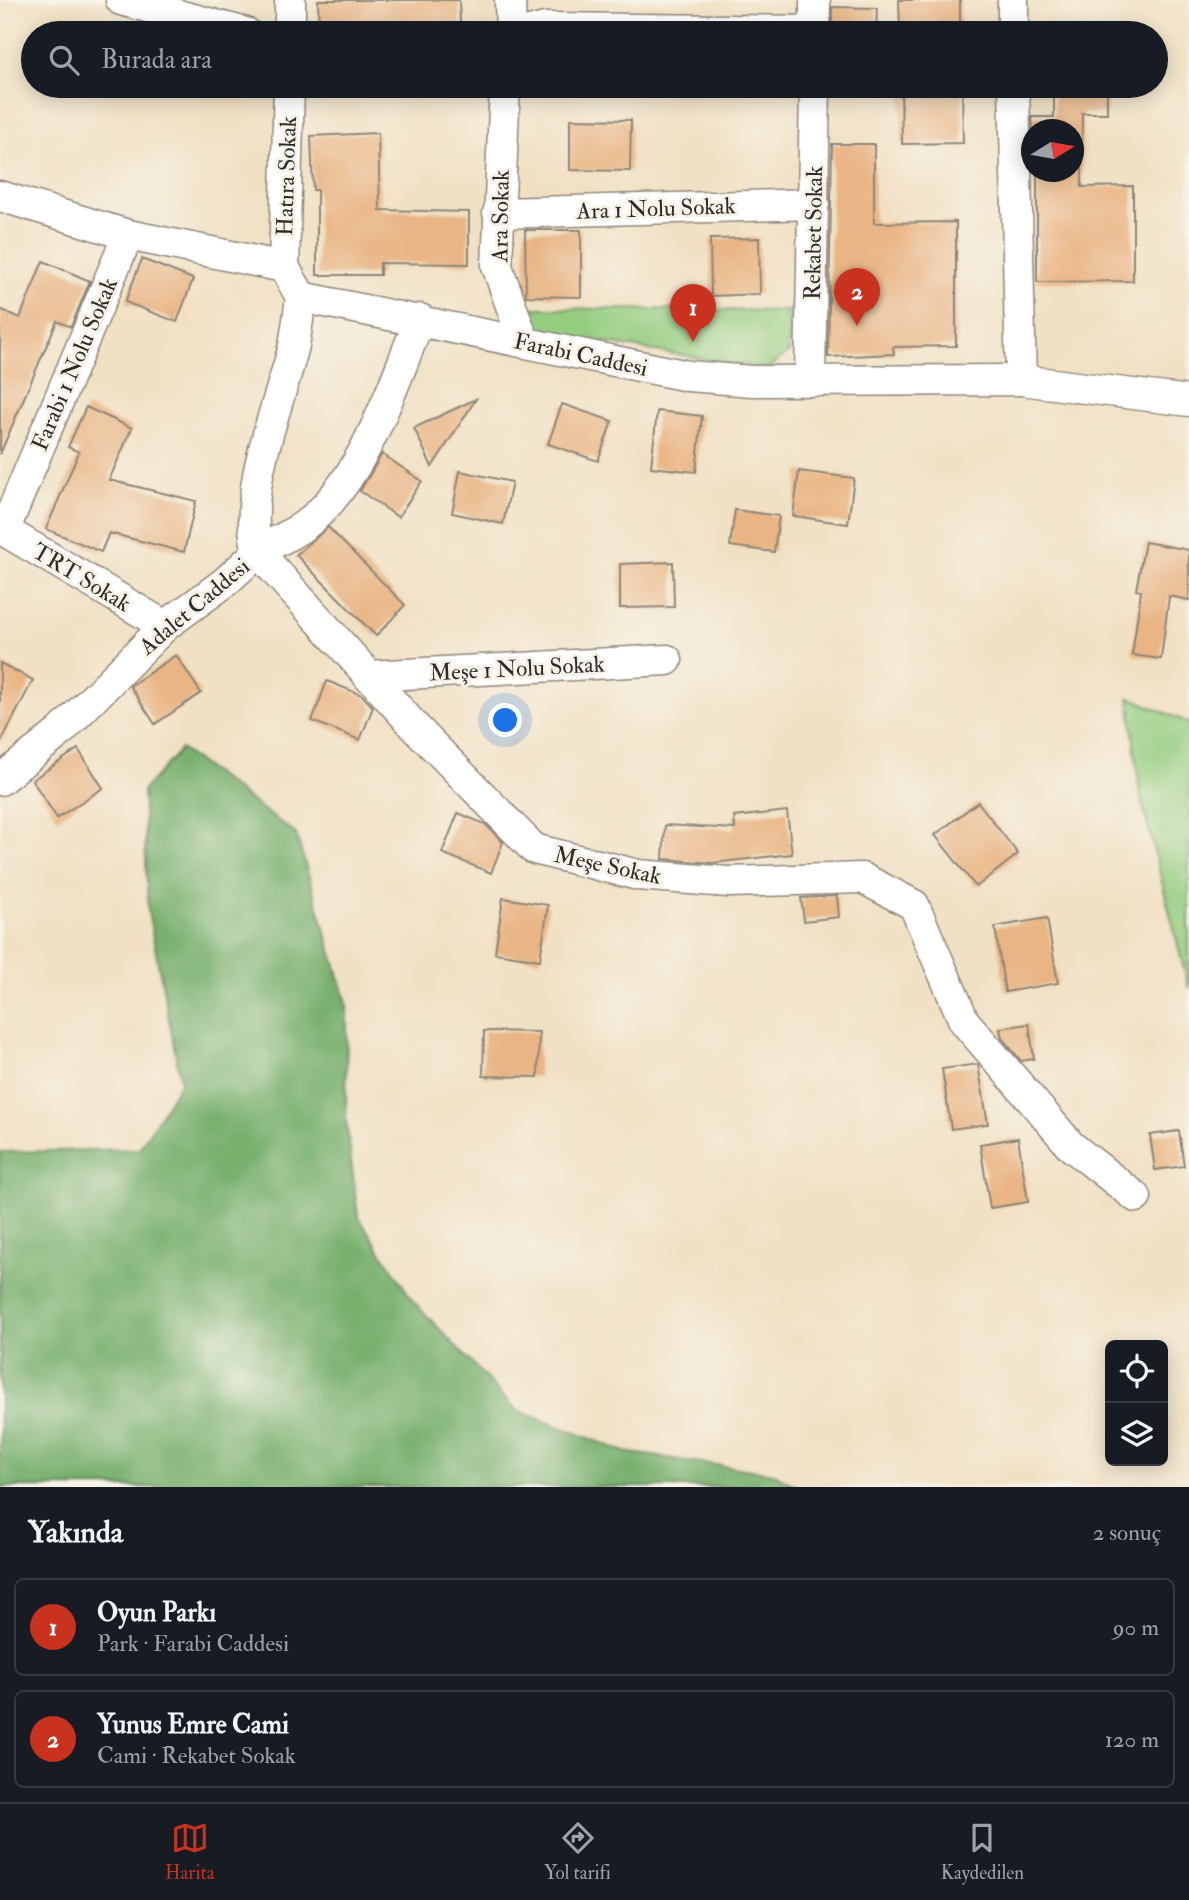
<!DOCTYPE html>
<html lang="tr">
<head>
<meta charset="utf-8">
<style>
  body { margin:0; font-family:"IM FELL Double Pica",serif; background:#242831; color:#f1f3f6 }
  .controls { position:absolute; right:21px; bottom:21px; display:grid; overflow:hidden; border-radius:10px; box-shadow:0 4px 18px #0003 }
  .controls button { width:63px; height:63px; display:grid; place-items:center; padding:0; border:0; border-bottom:2px solid #363941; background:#171b24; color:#f1f3f6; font:35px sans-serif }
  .compass { position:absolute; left:1021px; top:119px; width:63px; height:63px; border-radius:50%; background:#171b24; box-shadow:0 4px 18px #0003; rotate:79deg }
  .you { position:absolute; left:506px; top:721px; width:24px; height:24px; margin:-18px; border:5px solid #fff; border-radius:50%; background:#1a73e8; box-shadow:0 0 0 10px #1a73e833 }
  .badge { display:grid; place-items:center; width:46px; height:46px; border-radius:50%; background:#c8321e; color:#fff; font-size:23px; font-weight:700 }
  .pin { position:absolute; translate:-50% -58px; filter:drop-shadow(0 2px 4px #0008) }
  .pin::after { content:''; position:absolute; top:37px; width:24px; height:21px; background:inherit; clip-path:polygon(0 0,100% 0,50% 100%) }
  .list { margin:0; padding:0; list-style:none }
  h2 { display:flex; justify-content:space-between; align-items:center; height:91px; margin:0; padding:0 28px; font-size:30px }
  h2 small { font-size:23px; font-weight:400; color:#9ea1a6 }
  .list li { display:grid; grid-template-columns:46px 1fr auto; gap:21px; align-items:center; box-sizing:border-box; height:98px; margin:0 14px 14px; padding:0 14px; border:2px solid #363941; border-radius:10px }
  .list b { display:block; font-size:26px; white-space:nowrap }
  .list p { margin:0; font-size:23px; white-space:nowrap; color:#9ea1a6 }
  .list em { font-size:23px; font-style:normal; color:#9ea1a6 }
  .icon { flex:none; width:38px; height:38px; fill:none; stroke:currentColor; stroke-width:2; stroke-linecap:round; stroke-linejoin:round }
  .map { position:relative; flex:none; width:1189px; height:1487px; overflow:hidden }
  .search { position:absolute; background:#171b24; box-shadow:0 4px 18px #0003; left:21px; right:21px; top:21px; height:77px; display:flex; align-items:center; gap:18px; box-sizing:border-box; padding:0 24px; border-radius:38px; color:#9ea1a6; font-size:26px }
  .sheet { height:315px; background:#171b24 }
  nav { display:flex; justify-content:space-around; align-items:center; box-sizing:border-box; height:98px; border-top:2px solid #363941; background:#171b24; font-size:19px; color:#9ea1a6 }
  nav a { display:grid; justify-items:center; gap:4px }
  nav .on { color:#c8321e }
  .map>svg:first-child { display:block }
  .green { fill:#95cd80; stroke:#607c56; stroke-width:2 }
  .forest { fill:#78b06e; stroke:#526e4c; stroke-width:2 }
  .building { fill:#e9b584 }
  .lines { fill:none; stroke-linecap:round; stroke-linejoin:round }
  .minor-casing { stroke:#8e8678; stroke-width:33 }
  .minor { stroke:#fff; stroke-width:30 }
  .labels { text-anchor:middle; stroke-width:6; stroke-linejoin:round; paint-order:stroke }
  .street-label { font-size:23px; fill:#2b2b2b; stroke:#f7f3e8 }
</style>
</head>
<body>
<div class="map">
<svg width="1189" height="1487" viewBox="0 0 1189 1487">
  <rect width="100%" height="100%" fill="#f7f3e8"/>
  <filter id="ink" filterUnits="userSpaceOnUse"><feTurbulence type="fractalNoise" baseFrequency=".0143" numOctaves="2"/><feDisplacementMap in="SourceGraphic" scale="14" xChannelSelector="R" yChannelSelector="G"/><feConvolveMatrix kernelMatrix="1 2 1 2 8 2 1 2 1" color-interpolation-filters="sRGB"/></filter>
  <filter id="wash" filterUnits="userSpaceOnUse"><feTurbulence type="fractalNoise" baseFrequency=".00686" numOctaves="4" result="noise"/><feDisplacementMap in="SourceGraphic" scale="28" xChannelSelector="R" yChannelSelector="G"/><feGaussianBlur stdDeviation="1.57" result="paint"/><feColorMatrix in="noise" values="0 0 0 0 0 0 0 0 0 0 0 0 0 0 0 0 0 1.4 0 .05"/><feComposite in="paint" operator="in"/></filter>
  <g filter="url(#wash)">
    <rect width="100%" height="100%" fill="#f1e1c4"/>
    <!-- green -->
    <g class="green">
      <polygon points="527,308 789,311 789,352 767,369 532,331"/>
      <polygon points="1129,697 1189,723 1189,989 1140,794"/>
    </g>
    <!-- forest -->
    <polygon class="forest" points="181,749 296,834 347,1003 346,1120 358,1216 413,1301 516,1410 625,1452 772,1473 798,1487 0,1487 0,1152 139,1149 181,1082 148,911 143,790"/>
    <g id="blocks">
      <!-- building -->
      <g class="building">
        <polygon points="318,0 459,0 460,23 378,26 378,33 319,33"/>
        <polygon points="899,0 960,0 960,26 900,27"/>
        <polygon points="832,7 877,8 876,33 832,33"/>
        <polygon points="901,86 962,86 963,143 902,144"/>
        <polygon points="1054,86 1107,86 1107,113 1082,113 1082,187 1133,186 1133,281 1037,282 1037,172 1074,172 1074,130 1033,130 1032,117 1054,117"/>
        <polygon points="570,119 631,120 630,171 570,170"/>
        <polygon points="378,133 380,210 469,212 469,264 380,263 380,275 317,275 317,190 313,190 311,136"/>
        <polygon points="832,144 874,144 874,223 956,222 956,346 893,347 894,354 828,357"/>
        <polygon points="525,230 581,230 581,297 526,296"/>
        <polygon points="759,238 760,294 711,296 710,239"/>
        <polygon points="142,259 193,279 177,322 125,302"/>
        <polygon points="43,261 90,281 71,327 57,321 0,454 0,309 20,318"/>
        <polygon points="476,399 432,467 414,428"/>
        <polygon points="562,404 612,421 598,461 548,444"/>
        <polygon points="86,407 132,428 109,480 196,501 184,552 109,533 101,552 46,529 79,452 68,447"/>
        <polygon points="657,411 702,416 696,472 651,467"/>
        <polygon points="382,454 422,481 398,517 360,491"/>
        <polygon points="460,471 512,482 503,524 452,513"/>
        <polygon points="799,471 854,478 848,524 793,516"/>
        <polygon points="735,510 779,516 774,552 730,546"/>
        <polygon points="328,527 405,605 376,636 296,555"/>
        <polygon points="1145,542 1189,550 1189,600 1169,596 1161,659 1132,655 1141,591 1136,590"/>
        <polygon points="673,562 674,607 620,608 620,564"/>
        <polygon points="176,655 201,693 155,724 130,686"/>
        <polygon points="0,663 33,680 0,744"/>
        <polygon points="327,681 362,695 373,707 360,740 312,721"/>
        <polygon points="78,749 103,788 57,818 32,780"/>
        <polygon points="978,802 1018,854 976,887 935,835"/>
        <polygon points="787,811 792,854 713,863 663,859 665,825 735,829 734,817"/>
        <polygon points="458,813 485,824 503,842 491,873 442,853"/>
        <polygon points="837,896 839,917 804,921 801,898"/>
        <polygon points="503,898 548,905 540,960 495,953"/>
        <polygon points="1047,918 1058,983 1005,992 995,927"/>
        <polygon points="1029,1024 1034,1059 1021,1061 1002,1038 1000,1028"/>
        <polygon points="484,1031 539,1032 538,1077 483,1076"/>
        <polygon points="978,1064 988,1124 951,1129 942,1069"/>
        <polygon points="1179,1131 1184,1166 1155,1170 1150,1135"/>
        <polygon points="1018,1138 1028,1202 990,1208 980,1144"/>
      </g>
    </g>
  </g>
  <g filter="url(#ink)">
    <use href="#blocks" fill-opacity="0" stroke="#8e8678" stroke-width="2"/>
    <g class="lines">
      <!-- minor casing -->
      <g class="minor-casing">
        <g id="minor">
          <polyline points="121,0 246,33"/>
          <polyline points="290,0 290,33"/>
          <polyline points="510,0 511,33"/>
          <polyline points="526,33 545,28 815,31"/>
          <polyline points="815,33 815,0"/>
          <polyline points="1013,33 1013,0"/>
          <polyline points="505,86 497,266 524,342"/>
          <polyline points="1014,86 1021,380"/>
          <polyline points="0,196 128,235 284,267 301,297 688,376 752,381 1021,380 1189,401"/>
          <polyline points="498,213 814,204"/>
          <polyline points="284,267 289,86"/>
          <path d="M420,319C392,386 365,479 305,525C291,535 273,543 258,552L415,727L534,849L638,875L728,882L862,878L914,905L964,1021L1071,1146L1136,1197"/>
          <polyline points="810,381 815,86"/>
          <polyline points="0,528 165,626"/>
          <polyline points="4,531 128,235"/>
          <polyline points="368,676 667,660"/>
          <path d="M0,780L60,732L165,626L224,583L258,552C241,490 279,407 294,345C297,329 299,313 301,297"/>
        </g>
      </g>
      <!-- minor -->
      <use href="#minor" class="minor"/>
    </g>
  </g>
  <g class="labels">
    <!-- street labels -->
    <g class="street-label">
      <text transform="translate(286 176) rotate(-88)" y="8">Hatıra Sokak</text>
      <text transform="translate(656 208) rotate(-2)" y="8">Ara 1 Nolu Sokak</text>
      <text transform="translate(500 216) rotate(-89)" y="8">Ara Sokak</text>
      <text transform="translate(813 233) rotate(-89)" y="8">Rekabet Sokak</text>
      <text transform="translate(581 354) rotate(12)" y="8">Farabi Caddesi</text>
      <text transform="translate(74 364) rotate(-67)" y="8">Farabi 1 Nolu Sokak</text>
      <text transform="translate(82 577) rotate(31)" y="8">TRT Sokak</text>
      <text transform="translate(194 606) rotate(-40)" y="8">Adalet Caddesi</text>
      <text transform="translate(517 668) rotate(-3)" y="8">Meşe 1 Nolu Sokak</text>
      <text transform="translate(608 865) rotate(12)" y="8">Meşe Sokak</text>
    </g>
  </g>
</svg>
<div class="controls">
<button><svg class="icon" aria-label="locate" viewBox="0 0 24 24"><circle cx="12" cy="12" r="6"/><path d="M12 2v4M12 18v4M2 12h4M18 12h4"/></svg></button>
<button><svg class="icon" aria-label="layers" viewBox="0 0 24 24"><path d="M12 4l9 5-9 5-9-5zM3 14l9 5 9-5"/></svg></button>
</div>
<svg class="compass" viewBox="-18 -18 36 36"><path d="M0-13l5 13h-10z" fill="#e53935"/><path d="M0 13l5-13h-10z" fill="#9ea1a6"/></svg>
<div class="you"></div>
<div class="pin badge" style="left:693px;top:342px">1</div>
<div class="pin badge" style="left:857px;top:326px">2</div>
<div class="search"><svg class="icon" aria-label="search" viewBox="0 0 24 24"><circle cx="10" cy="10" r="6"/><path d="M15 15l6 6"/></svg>Burada ara</div>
</div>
<section class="sheet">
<h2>Yakında<small>2 sonuç</small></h2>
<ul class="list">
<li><span class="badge">1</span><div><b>Oyun Parkı</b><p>Park · Farabi Caddesi</p></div><em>90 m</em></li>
<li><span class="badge">2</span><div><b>Yunus Emre Cami</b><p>Cami · Rekabet Sokak</p></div><em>120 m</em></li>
</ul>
</section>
<nav>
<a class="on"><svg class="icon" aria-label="map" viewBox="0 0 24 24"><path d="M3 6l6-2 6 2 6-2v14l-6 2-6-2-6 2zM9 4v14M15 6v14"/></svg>Harita</a>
<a><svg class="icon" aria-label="directions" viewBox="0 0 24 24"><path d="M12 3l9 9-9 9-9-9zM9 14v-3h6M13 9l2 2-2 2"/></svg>Yol tarifi</a>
<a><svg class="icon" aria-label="saved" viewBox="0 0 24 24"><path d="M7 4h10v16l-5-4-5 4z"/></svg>Kaydedilen</a>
</nav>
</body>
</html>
